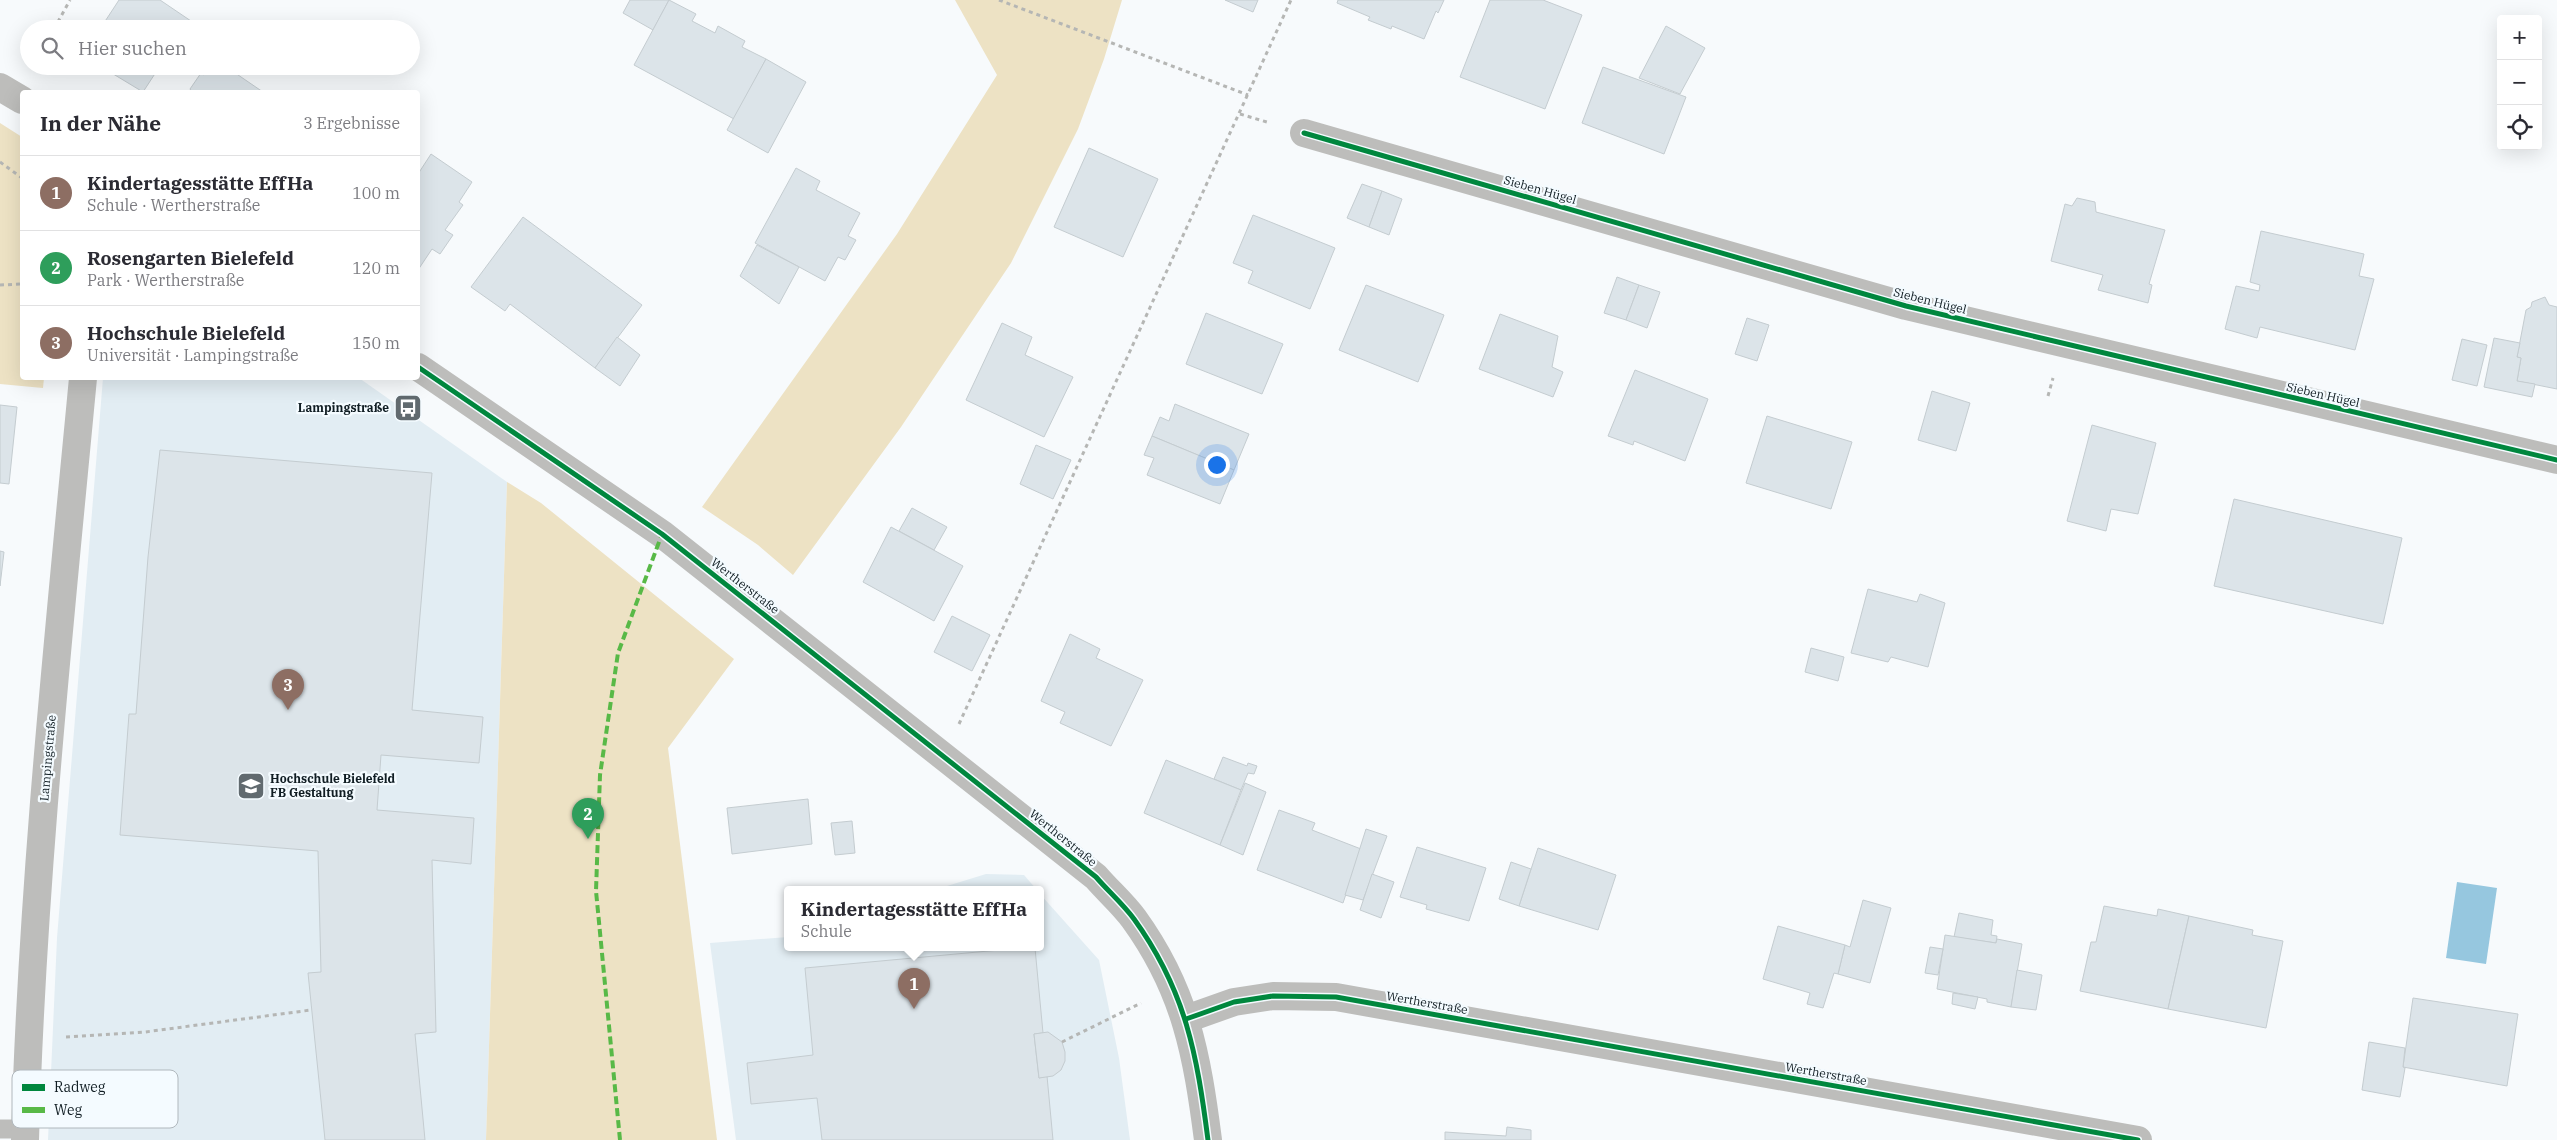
<!DOCTYPE html>
<html lang="de">
<head>
<meta charset="utf-8">
<style>
  body { margin:0; font-family:"IBM Plex Serif",serif; background:#f2f2f3; color:#2b2b33 }
  .controls { position:absolute; right:15px; top:15px; display:grid; overflow:hidden; border-radius:5px; box-shadow:0 5px 20px #0002 }
  .controls button { width:45px; height:45px; display:grid; place-items:center; padding:0; border:0; border-bottom:1px solid #e1e1e2; background:#fff; color:#2b2b33; font:25px sans-serif }
  .you { position:absolute; left:1216px; top:464px; width:18px; height:18px; margin:-12px; border:4px solid #fff; border-radius:50%; background:#1a73e8; box-shadow:0 0 0 8px #1a73e833 }
  .badge { display:grid; place-items:center; width:32px; height:32px; border-radius:50%; background:#b45309; color:#fff; font-size:16px; font-weight:700 }
  .pin { position:absolute; translate:-50% -41px; filter:drop-shadow(0 1px 2px #0008) }
  .pin::after { content:''; position:absolute; top:26px; width:18px; height:15px; background:inherit; clip-path:polygon(0 0,100% 0,50% 100%) }
  .popup { position:absolute; left:784px; top:886px; width:260px; height:65px; box-sizing:border-box; display:grid; place-content:center; border-radius:5px; background:#fff; filter:drop-shadow(0 1px 4px #0005); font-size:16px; white-space:nowrap; color:#7c7c81 }
  .popup b { font-size:19px; color:#2b2b33 }
  .popup::after { content:''; position:absolute; left:50%; top:100%; margin-left:-10px; border:10px solid transparent; border-top-color:#fff }
  .list { margin:0; padding:0; list-style:none }
  h2 { display:flex; justify-content:space-between; align-items:center; height:65px; margin:0; padding:0 20px; font-size:21px }
  h2 small { font-size:16px; font-weight:400; color:#7c7c81 }
  .list li { display:grid; grid-template-columns:32px 1fr auto; gap:15px; align-items:center; box-sizing:border-box; height:75px; padding:0 20px; border-top:1px solid #e1e1e2 }
  .list b { display:block; font-size:19px; white-space:nowrap }
  .list p { margin:0; font-size:16px; white-space:nowrap; color:#7c7c81 }
  .list em { font-size:16px; font-style:normal; color:#7c7c81 }
  .icon { flex:none; width:28px; height:28px; fill:none; stroke:currentColor; stroke-width:2; stroke-linecap:round; stroke-linejoin:round }
  .map { position:relative; flex:none; width:2557px; height:1140px; overflow:hidden }
  .search { position:absolute; background:#fff; box-shadow:0 5px 20px #0002; left:20px; top:20px; width:400px; height:55px; display:flex; align-items:center; gap:12px; box-sizing:border-box; padding:0 18px; border-radius:28px; color:#7c7c81; font-size:19px }
  .panel { position:absolute; background:#fff; box-shadow:0 5px 20px #0002; left:20px; top:90px; width:400px; height:290px; border-radius:5px }
  .map>svg:first-child { display:block }
  .built { fill:#e2edf3 }
  .green { fill:#ede2c4 }
  .water { fill:#96c7df }
  .building { fill:#dce4e9; stroke:#c4ccd0 }
  .lines { fill:none; stroke-linecap:round; stroke-linejoin:round }
  .path { stroke:#b5b6b4; stroke-width:3; stroke-dasharray:4 4; stroke-linecap:butt }
  .lane { stroke:#bdbdbb; stroke-width:19 }
  .street { stroke:#bdbdbb; stroke-width:28 }
  .quiet { stroke:#58b947; stroke-width:4; stroke-dasharray:8 4; stroke-linecap:butt }
  .cycleway-casing { stroke:#f4fbff; stroke-width:8 }
  .cycleway { stroke:#00873e; stroke-width:5 }
  .labels { text-anchor:middle; stroke-width:4.5; stroke-linejoin:round; paint-order:stroke }
  .street-label { font-size:12px; fill:#101d23; stroke:#f4fbff }
  .poi-label { font-size:12px; font-weight:bold; fill:#101d23; stroke:#f4fbff; text-anchor:end }
  .key { fill:#f4fbff; stroke:#b0b8bd; stroke-width:1 }
  .key-label { font-size:14px; fill:#101d23 }
</style>
</head>
<body>
<div class="map">
<svg width="2557" height="1140" viewBox="0 0 2557 1140">
  <rect width="100%" height="100%" fill="#f7fafc"/>
  <!-- built -->
  <g class="built">
    <polygon points="103,378 359,378 507,482 486,1140 48,1140 57,938"/>
    <polygon points="986,874 1024,875 1037,890 934,890"/>
    <polygon points="1040,894 1099,960 1119,1058 1130,1140 736,1140 710,943 788,937 788,948 1040,948"/>
  </g>
  <!-- green -->
  <g class="green">
    <polygon points="955,0 1122,0 1104,59 1078,129 1011,263 901,427 793,575 758,545 702,507 897,234 997,75"/>
    <polygon points="0,123 22,137 22,378 44,378 43,388 0,384"/>
    <polygon points="507,482 541,503 734,659 668,748 717,1140 486,1140"/>
  </g>
  <!-- water -->
  <polygon class="water" points="2457,882 2497,888 2486,964 2446,958"/>
  <!-- building -->
  <g class="building">
    <polygon points="119,0 160,0 191,21 186,29 100,29"/>
    <polygon points="630,0 669,0 653,30 623,13"/>
    <polygon points="669,0 696,14 692,21 715,33 718,26 745,41 742,47 766,59 734,119 634,65"/>
    <polygon points="1225,0 1258,0 1253,12"/>
    <polygon points="1338,0 1444,0 1438,13 1436,11 1424,39 1392,26 1391,29 1368,20 1370,17 1337,3"/>
    <polygon points="1490,0 1543,0 1582,15 1545,109 1460,77"/>
    <polygon points="1666,26 1705,48 1680,94 1639,78"/>
    <polygon points="766,59 806,82 768,153 727,130"/>
    <polygon points="100,66 160,66 143,92"/>
    <polygon points="210,66 225,66 263,92 192,92 190,89 201,73 204,75"/>
    <polygon points="1603,67 1686,97 1664,154 1582,123"/>
    <polygon points="1089,148 1158,179 1123,257 1054,227"/>
    <polygon points="431,154 472,182 459,202 463,205 445,230 453,235 440,254 432,249 418,270 418,174"/>
    <polygon points="796,168 820,181 816,190 860,213 848,236 856,240 845,260 838,257 825,281 755,243"/>
    <polygon points="1362,184 1382,191 1369,227 1347,218"/>
    <polygon points="1382,191 1402,199 1389,235 1369,227"/>
    <polygon points="2077,198 2095,202 2096,212 2165,230 2149,284 2152,285 2148,303 2098,290 2103,275 2051,261 2065,204 2072,206"/>
    <polygon points="1253,215 1335,248 1310,309 1248,283 1253,271 1233,263"/>
    <polygon points="523,217 642,305 595,368 510,304 505,311 471,287"/>
    <polygon points="2261,231 2364,254 2359,276 2374,279 2355,350 2260,327 2257,338 2225,329 2236,286 2259,291 2260,285 2250,282"/>
    <polygon points="757,245 799,267 779,304 740,276"/>
    <polygon points="1617,277 1639,285 1626,320 1604,313"/>
    <polygon points="1366,285 1444,315 1418,382 1339,350"/>
    <polygon points="1639,285 1660,292 1647,328 1626,320"/>
    <polygon points="2545,297 2549,305 2557,307 2557,389 2517,381 2521,358 2517,357 2526,310 2531,307 2532,302"/>
    <polygon points="1206,313 1283,344 1262,394 1186,364"/>
    <polygon points="1500,314 1558,336 1552,367 1563,372 1553,397 1479,369"/>
    <polygon points="1747,318 1769,325 1757,361 1735,354"/>
    <polygon points="1002,323 1032,337 1025,355 1073,377 1044,437 966,400"/>
    <polygon points="617,337 640,355 620,386 595,368"/>
    <polygon points="2494,338 2520,343 2517,357 2521,358 2517,381 2535,384 2532,397 2484,387"/>
    <polygon points="2462,339 2487,345 2477,386 2452,380"/>
    <polygon points="1635,370 1708,399 1685,461 1634,441 1633,445 1608,436"/>
    <polygon points="1932,391 1970,403 1956,451 1918,440"/>
    <polygon points="1175,404 1249,434 1234,470 1152,436 1160,417 1169,421"/>
    <polygon points="0,405 17,407 9,484 0,483"/>
    <polygon points="1767,416 1852,442 1831,509 1746,483"/>
    <polygon points="2092,425 2156,443 2138,514 2111,509 2106,531 2067,521"/>
    <polygon points="1152,436 1234,470 1220,504 1147,475 1154,458 1144,455"/>
    <polygon points="1036,445 1071,460 1053,499 1020,484"/>
    <polygon points="160,450 432,473 412,710 483,717 479,763 381,755 377,810 474,818 471,864 432,860 436,1032 415,1034 425,1140 325,1140 308,973 321,972 318,851 120,835 129,714 136,714 148,557"/>
    <polygon points="2234,499 2402,538 2383,624 2214,586"/>
    <polygon points="912,508 947,527 934,550 899,531"/>
    <polygon points="891,527 963,566 934,621 863,582"/>
    <polygon points="0,551 4,552 0,586"/>
    <polygon points="1868,589 1917,602 1920,594 1945,603 1928,667 1891,657 1888,662 1851,653"/>
    <polygon points="952,616 990,635 972,671 934,652"/>
    <polygon points="1070,634 1100,649 1096,658 1143,680 1111,746 1060,723 1065,712 1041,701"/>
    <polygon points="1811,648 1844,657 1838,681 1805,672"/>
    <polygon points="1223,757 1247,766 1248,763 1257,766 1254,774 1248,773 1241,790 1214,779"/>
    <polygon points="1166,760 1241,790 1220,845 1144,813"/>
    <polygon points="1245,783 1266,792 1243,855 1220,845"/>
    <polygon points="808,799 812,844 732,854 727,808"/>
    <polygon points="1279,810 1315,823 1312,830 1361,849 1343,903 1257,870"/>
    <polygon points="852,821 855,853 835,855 831,823"/>
    <polygon points="1366,829 1387,836 1363,900 1345,895"/>
    <polygon points="1417,847 1486,868 1469,921 1426,909 1427,905 1400,897"/>
    <polygon points="1538,848 1616,875 1598,930 1519,906"/>
    <polygon points="1511,862 1531,869 1519,906 1499,899"/>
    <polygon points="1372,874 1394,882 1381,918 1360,910"/>
    <polygon points="1863,900 1891,908 1870,983 1838,974 1845,945 1850,947"/>
    <polygon points="2104,906 2157,916 2158,909 2189,916 2168,1009 2080,991 2091,942 2096,942"/>
    <polygon points="1959,913 1993,920 1991,935 1997,936 1996,943 1954,937"/>
    <polygon points="2189,916 2253,930 2252,935 2283,941 2266,1028 2168,1009"/>
    <polygon points="1778,926 1845,945 1838,974 1834,973 1823,1008 1807,1004 1810,993 1763,979"/>
    <polygon points="1945,935 1996,943 1997,939 2022,944 2011,1007 1987,1002 1987,999 1937,989"/>
    <polygon points="1930,947 1943,949 1938,975 1925,973"/>
    <polygon points="1021,948 1035,948 1043,1033 1034,1034 1039,1078 1047,1076 1053,1140 822,1140 817,1098 751,1104 747,1063 813,1055 805,968"/>
    <polygon points="2017,970 2042,975 2036,1010 2011,1007"/>
    <polygon points="1953,993 1978,997 1975,1009 1952,1004"/>
    <polygon points="2413,998 2518,1014 2507,1086 2403,1067"/>
    <polygon points="1048,1032 1062,1042 1065,1052 1065,1061 1061,1070 1053,1076 1039,1078 1034,1034"/>
    <polygon points="2369,1042 2405,1048 2403,1067 2405,1068 2400,1097 2362,1090"/>
    <polygon points="1507,1127 1531,1130 1531,1140 1445,1140 1445,1132 1506,1136"/>
  </g>
  <g class="lines">
    <!-- path -->
    <g class="path">
      <polyline points="999,0 1248,95"/>
      <polyline points="54,29 70,0"/>
      <polyline points="1240,114 1270,123"/>
      <polyline points="0,162 22,178"/>
      <polyline points="0,285 22,284"/>
      <polyline points="2048,396 2053,378"/>
      <polyline points="959,724 1291,0"/>
      <polyline points="66,1037 145,1032 311,1010"/>
      <polyline points="1062,1042 1141,1003"/>
      <polyline points="116,1125 161,1114 168,1092 179,1078"/>
    </g>
    <!-- lane -->
    <polyline class="lane" points="0,1129 25,1129"/>
    <!-- street -->
    <g class="street">
      <polyline points="0,87 22,100"/>
      <polyline points="1304,133 1906,306 2557,460"/>
      <path d="M418,367L662,534L1096,877C1108,891 1123,904 1134,919C1186,991 1197,1055 1208,1140"/>
      <polyline points="1186,1019 1234,1002 1273,996 1336,997 2138,1140"/>
      <path d="M25,1140C32,885 59,631 83,378"/>
    </g>
    <!-- quiet -->
    <polyline class="quiet" points="620,1140 596,891 600,775 618,653 662,534"/>
    <!-- cycleway casing -->
    <g class="cycleway-casing">
      <g id="cycleway">
        <polyline points="1304,133 1906,306 2557,460"/>
        <path d="M418,367L662,534L1096,877C1108,891 1123,904 1134,919C1186,991 1197,1055 1208,1140"/>
        <polyline points="1186,1019 1234,1002 1273,996 1336,997 2138,1140"/>
      </g>
    </g>
    <!-- cycleway -->
    <use href="#cycleway" class="cycleway"/>
  </g>
  <!-- icons -->
  <defs>
    <g id="bus-square" transform="scale(1.4375)"><rect x="-9" y="-9" width="18" height="18" rx="4" fill="#616a6f" stroke="#f4fbff"/><path d="M-5-6H5V4H4V6H2V4H-2V6H-4V4H-5ZM-3.5-4V0h7V-4ZM-3.5 1.2v1.5H-2V1.2ZM2 1.2v1.5H3.5V1.2Z" fill="#fff"/></g>
    <g id="university-square" transform="scale(1.4375)"><rect x="-9" y="-9" width="18" height="18" rx="4" fill="#616a6f" stroke="#f4fbff"/><path d="M0-5L7-2L0 1L-7-2ZM-4 1L0 2.5L4 1V4Q0 6-4 4Z" fill="#fff"/></g>
  </defs>
  <g fill-rule="evenodd">
    <use href="#bus-square" x="408" y="408"/>
    <use href="#university-square" x="251" y="786"/>
  </g>
  <g class="labels">
    <!-- street labels -->
    <g class="street-label">
      <text transform="translate(1540 190) rotate(16)" y="4">Sieben Hügel</text>
      <text transform="translate(1930 301) rotate(14)" y="4">Sieben Hügel</text>
      <text transform="translate(2323 395) rotate(13)" y="4">Sieben Hügel</text>
      <text transform="translate(745 586) rotate(38)" y="4">Wertherstraße</text>
      <text transform="translate(48 758) rotate(-85)" y="4">Lampingstraße</text>
      <text transform="translate(1063 838) rotate(39)" y="4">Wertherstraße</text>
      <text transform="translate(1427 1003) rotate(10)" y="4">Wertherstraße</text>
      <text transform="translate(1826 1074) rotate(10)" y="4">Wertherstraße</text>
    </g>
    <!-- poi labels -->
    <g class="poi-label">
      <text x="389" y="412">Lampingstraße</text>
      <text x="270" y="783" text-anchor="start">Hochschule Bielefeld<tspan x="270" dy="14">FB Gestaltung</tspan></text>
    </g>
  </g>
  <!-- legend -->
  <rect x="12" y="1070" width="166" height="58" rx="8" class="key"/>
  <rect x="22" y="1084" width="23" height="7" fill="#00873e"/>
  <rect x="22" y="1107" width="23" height="6" fill="#58b947"/>
  <g class="key-label">
    <text x="54" y="1092">Radweg</text>
    <text x="54" y="1115">Weg</text>
  </g>
</svg>
<div class="controls">
<button>+</button>
<button>−</button>
<button><svg class="icon" aria-label="locate" viewBox="0 0 24 24"><circle cx="12" cy="12" r="6"/><path d="M12 2v4M12 18v4M2 12h4M18 12h4"/></svg></button>
</div>
<div class="you"></div>
<div class="pin badge" style="left:914px;top:1009px;background:#8d6e63">1</div>
<div class="popup"><b>Kindertagesstätte EffHa</b>Schule</div>
<div class="pin badge" style="left:588px;top:839px;background:#2e9e5b">2</div>
<div class="pin badge" style="left:288px;top:710px;background:#8d6e63">3</div>
<div class="search"><svg class="icon" aria-label="search" viewBox="0 0 24 24"><circle cx="10" cy="10" r="6"/><path d="M15 15l6 6"/></svg>Hier suchen</div>
<section class="panel">
<h2>In der Nähe<small>3 Ergebnisse</small></h2>
<ul class="list">
<li><span class="badge" style="background:#8d6e63">1</span><div><b>Kindertagesstätte EffHa</b><p>Schule · Wertherstraße</p></div><em>100 m</em></li>
<li><span class="badge" style="background:#2e9e5b">2</span><div><b>Rosengarten Bielefeld</b><p>Park · Wertherstraße</p></div><em>120 m</em></li>
<li><span class="badge" style="background:#8d6e63">3</span><div><b>Hochschule Bielefeld</b><p>Universität · Lampingstraße</p></div><em>150 m</em></li>
</ul>
</section>
</div>
</body>
</html>
